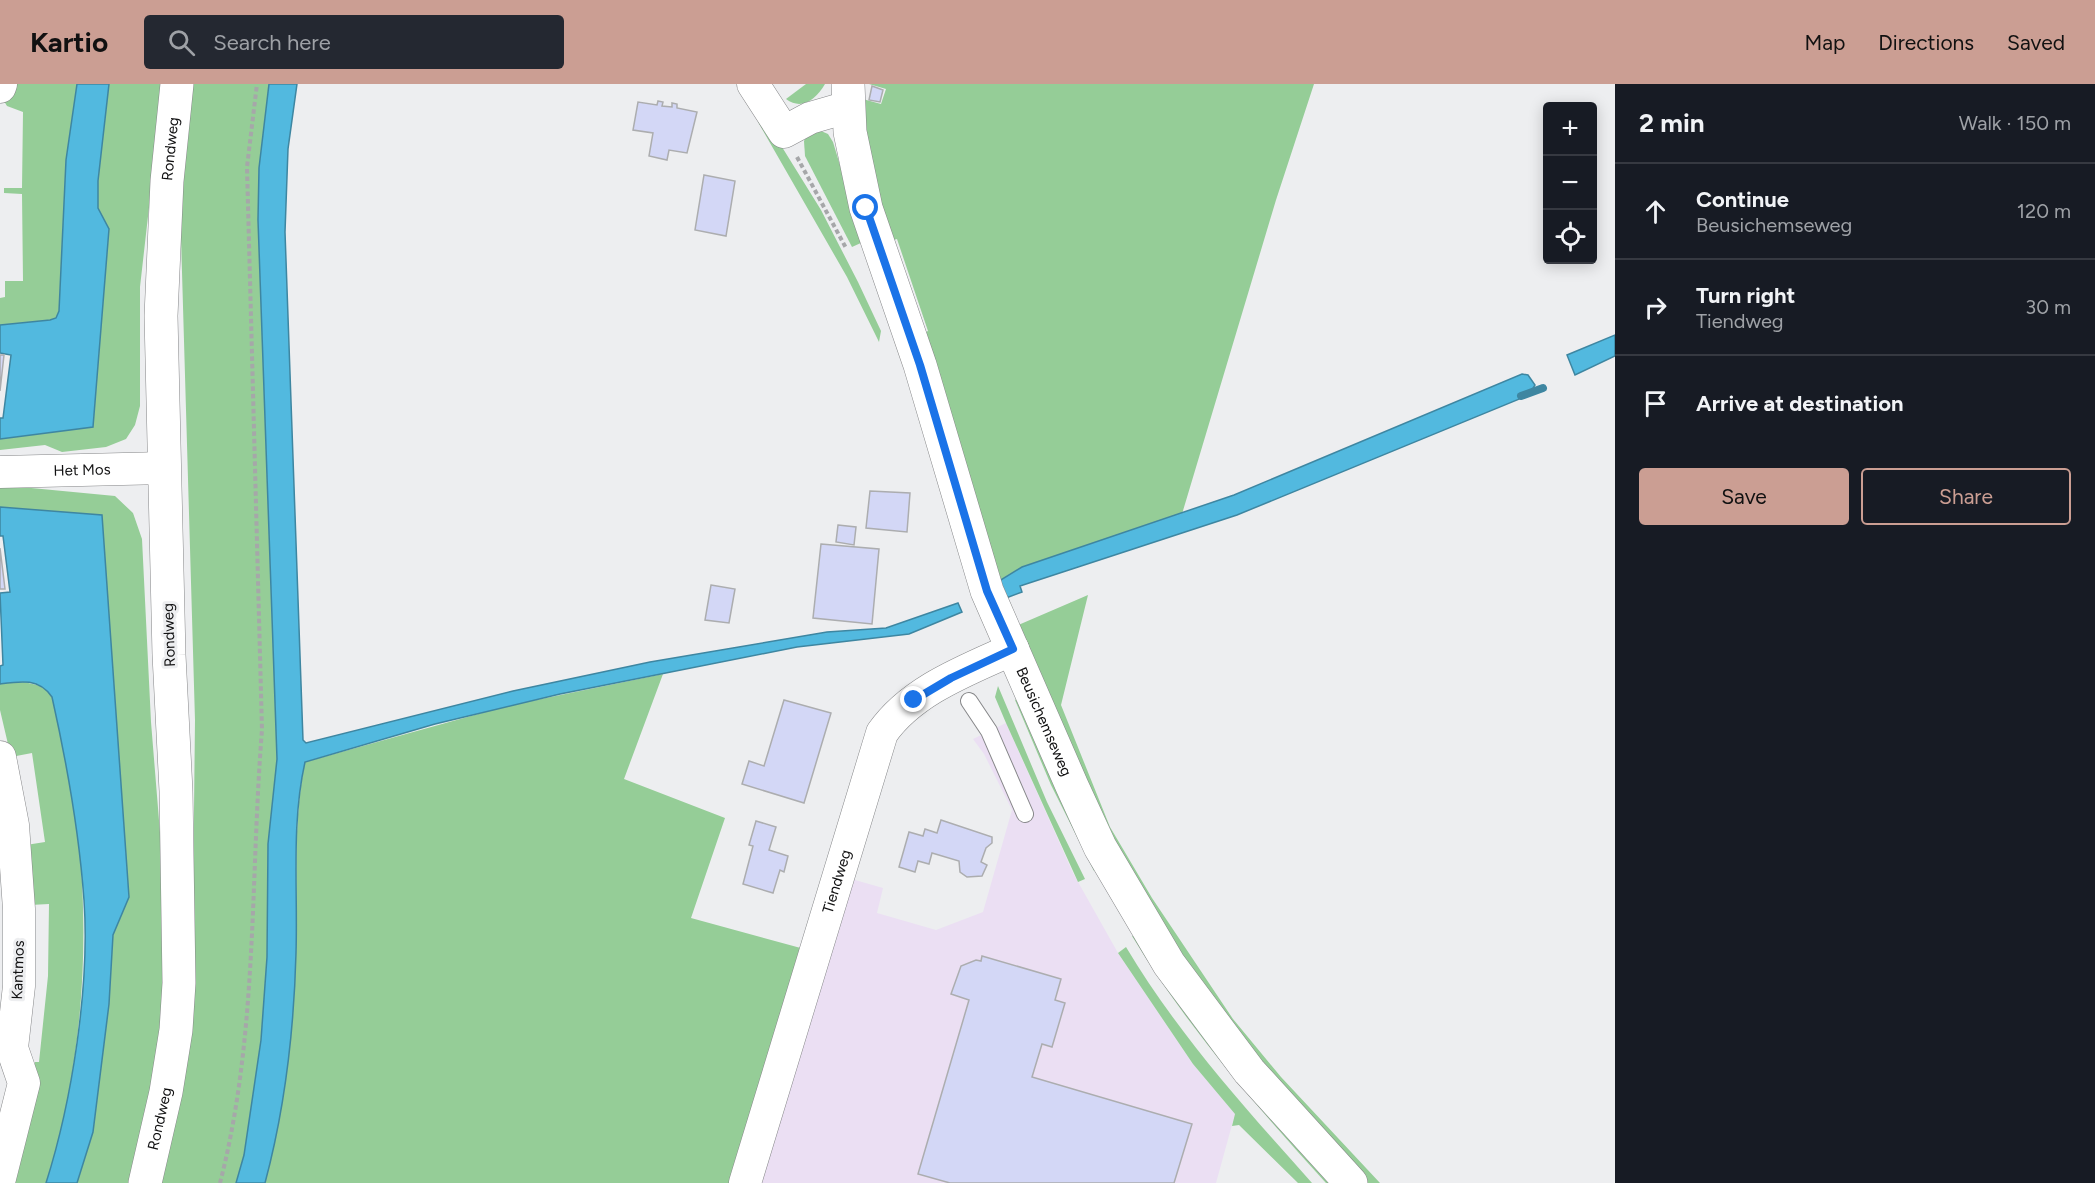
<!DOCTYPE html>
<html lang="en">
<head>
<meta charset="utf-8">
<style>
  body { margin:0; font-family:Figtree,sans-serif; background:#242831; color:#f1f3f6 }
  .controls { position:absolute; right:18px; top:18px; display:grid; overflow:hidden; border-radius:6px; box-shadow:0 3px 15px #0003 }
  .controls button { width:54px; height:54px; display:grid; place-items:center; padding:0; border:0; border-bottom:2px solid #363941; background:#171b24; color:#f1f3f6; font:30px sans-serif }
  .stop { position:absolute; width:18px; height:18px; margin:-14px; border:4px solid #1a73e8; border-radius:50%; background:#fff }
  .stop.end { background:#1a73e8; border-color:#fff; box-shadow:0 2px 6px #0008 }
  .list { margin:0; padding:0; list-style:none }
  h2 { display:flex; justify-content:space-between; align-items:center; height:78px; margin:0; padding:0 24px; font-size:26px }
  h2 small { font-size:20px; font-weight:400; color:#9ea1a6 }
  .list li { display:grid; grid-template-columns:39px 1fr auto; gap:18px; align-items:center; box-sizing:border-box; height:96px; padding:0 24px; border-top:2px solid #363941 }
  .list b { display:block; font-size:22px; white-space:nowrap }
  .list p { margin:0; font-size:20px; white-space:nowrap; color:#9ea1a6 }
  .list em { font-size:20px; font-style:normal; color:#9ea1a6 }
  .actions { display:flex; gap:12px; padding:18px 24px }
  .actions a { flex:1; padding:14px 0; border:2px solid #cb9e93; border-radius:6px; text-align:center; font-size:21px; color:#cb9e93 }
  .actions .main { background:#cb9e93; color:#111 }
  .icon { flex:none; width:33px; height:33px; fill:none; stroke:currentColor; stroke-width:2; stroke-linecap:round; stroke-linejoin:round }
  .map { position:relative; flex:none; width:1615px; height:1099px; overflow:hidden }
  header { display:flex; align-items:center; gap:36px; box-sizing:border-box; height:84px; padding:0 30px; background:#cb9e93; color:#111 }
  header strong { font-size:28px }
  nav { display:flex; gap:33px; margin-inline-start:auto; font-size:21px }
  .search { width:420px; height:54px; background:#242831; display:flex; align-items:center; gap:15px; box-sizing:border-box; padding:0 21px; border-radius:6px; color:#9ea1a6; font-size:22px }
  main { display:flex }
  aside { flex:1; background:#171b24 }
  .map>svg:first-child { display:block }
  .industrial { fill:#ebdff3 }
  .green { fill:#95cd97 }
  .water { fill:#52b9df; stroke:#3e86a1; stroke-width:1.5 }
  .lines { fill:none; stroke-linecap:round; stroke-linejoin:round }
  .stream { stroke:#3e86a1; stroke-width:8 }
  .building { fill:#d3d7f6; stroke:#acadaf; stroke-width:1.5 }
  .lane-casing { stroke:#868789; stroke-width:18 }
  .street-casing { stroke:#868789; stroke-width:33 }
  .secondary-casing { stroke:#868789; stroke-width:34 }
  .path { stroke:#a6a7a9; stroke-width:4; stroke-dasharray:4.5 3; stroke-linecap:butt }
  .lane { stroke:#fff; stroke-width:16 }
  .street { stroke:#fff; stroke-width:32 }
  .secondary { stroke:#fff; stroke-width:33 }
  .route { stroke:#1a73e8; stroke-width:8 }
  .labels { text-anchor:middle; stroke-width:6; stroke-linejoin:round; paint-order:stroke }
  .street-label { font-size:15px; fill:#101011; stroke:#edeef0 }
</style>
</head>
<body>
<header>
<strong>Kartio</strong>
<div class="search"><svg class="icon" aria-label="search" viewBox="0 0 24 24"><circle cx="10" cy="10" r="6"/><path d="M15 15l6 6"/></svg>Search here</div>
<nav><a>Map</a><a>Directions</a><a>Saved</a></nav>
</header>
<main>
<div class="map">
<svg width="1615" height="1099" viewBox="0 0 1615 1099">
  <rect width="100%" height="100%" fill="#edeef0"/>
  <!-- industrial -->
  <polygon class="industrial" points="1006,639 1073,789 1118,869 1193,980 1235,1030 1216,1099 758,1099 848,794 883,804 877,829 936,846 983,828 1012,726 984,670 973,655"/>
  <!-- green -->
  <g class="green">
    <polygon points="12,0 77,0 66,76 59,227 56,234 50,236 0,241 0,214 5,213 5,197 23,197 22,110 4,109 4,104 22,104 23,28 7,22 4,17"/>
    <polygon points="109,0 163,0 140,203 140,322 135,341 126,355 106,363 62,368 45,361 0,366 0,355 93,343 109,145 98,124 98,97"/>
    <polygon points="191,0 269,0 259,84 258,136 277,675 268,760 267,873 261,956 244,1071 236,1099 160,1099 192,904 195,636 180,119"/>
    <path d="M806,0H825C816,15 802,27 786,15Z"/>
    <polygon points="869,0 1314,0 1276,116 1182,430 1022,483 999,497 920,251 928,247 897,155 888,158 859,14 881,20 886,5"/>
    <polygon points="764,34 821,126 858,198 881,247 879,258 847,193 758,38"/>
    <polygon points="821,47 828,50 833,58 863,158 852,163 805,72 804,57 807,51"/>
    <polygon points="0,401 115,412 133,429 142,455 151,638 165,810 163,925 156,983 132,1099 77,1099 93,1048 109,920 113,851 129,813 101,431 0,423"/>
    <polygon points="1088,511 1061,621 1110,743 1152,814 1233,935 1281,993 1380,1099 1367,1099 1276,998 1183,878 1104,745 1016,542"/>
    <path d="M663,590L624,695L725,734L691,834L808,866L737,1099H265C281,1023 294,947 296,869C298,805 292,741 305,678L507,622Z"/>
    <path d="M20,597L45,603L52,613C59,647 69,682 74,716C92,843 85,976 46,1099H6L23,1041L35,978H39L48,892L49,820L30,821L26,761L45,758L32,669L11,673L0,626V600Z"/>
    <polygon points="998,602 1047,718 1085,795 1078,798 1006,639 995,613"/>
    <polygon points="1018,614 1097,782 1094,787 1051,701 1015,616"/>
    <path d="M1132,852H1137L1334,1099H1326C1255,1021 1187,943 1132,852Z"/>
    <path d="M1126,863C1178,950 1245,1024 1312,1099H1298L1239,1041L1232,1042L1235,1030L1193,980L1118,869Z"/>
  </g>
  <!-- water -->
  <g class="water">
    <polygon points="77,0 109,0 98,97 98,124 109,145 93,343 0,355 0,334 3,334 11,271 0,269 0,241 50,236 56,234 59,227 66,76"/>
    <path d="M269,0H297L288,65L285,148L303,656L306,659L513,607L650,578L827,548L886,544L958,519L962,528L909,550L797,563L560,610L435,640L305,678C291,740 298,806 296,869C294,946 285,1024 265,1099H236L244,1071L261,956L267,873L268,760L277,675L258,136L259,84Z"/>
    <polygon points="1615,251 1615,272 1575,291 1567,271"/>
    <polygon points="1522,290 1528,291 1535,301 1529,311 1237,431 1020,502 1022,508 1006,514 999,497 1022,483 1234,411"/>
    <path d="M0,423L102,431L129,813L113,851L109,920L93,1048L77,1099H46C72,1017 90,902 84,816C79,747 67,680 52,613C39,594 21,597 0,600V582L3,581L0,509L10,508L3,452H0Z"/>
  </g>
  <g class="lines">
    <!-- stream -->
    <polyline class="stream" points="1521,312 1543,304"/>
  </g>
  <!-- building -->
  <g class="building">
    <polygon points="872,2 883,6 880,18 869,16"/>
    <polygon points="658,17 663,18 662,22 672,23 672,19 677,20 677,24 697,28 687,69 669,66 667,76 649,72 653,49 633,46 638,18 657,21"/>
    <polygon points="704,91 735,97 726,152 695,146"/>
    <polygon points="0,271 4,271 0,307"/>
    <polygon points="870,407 910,409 907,448 866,444"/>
    <polygon points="838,441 856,443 854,461 836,458"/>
    <polygon points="821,460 879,465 872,540 813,534"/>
    <polygon points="0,464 5,505 0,505"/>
    <polygon points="711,501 735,505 729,539 705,536"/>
    <polygon points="784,616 831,629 804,719 742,700 749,677 764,682"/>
    <polygon points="941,736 992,753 992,759 986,764 981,778 987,781 982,792 967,793 960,788 959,777 932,769 929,780 918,777 915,788 899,783 909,748 923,752 925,745 937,749"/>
    <polygon points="756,737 776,743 769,766 788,772 784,788 780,786 773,809 743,800 753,762 749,761"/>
    <polygon points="982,872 1061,895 1055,916 1065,919 1052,963 1042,960 1032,993 1192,1040 1174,1099 950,1099 918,1090 969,916 951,910 961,882 976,876 981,877"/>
  </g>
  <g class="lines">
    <!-- lane casing -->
    <g class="lane-casing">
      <polyline id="lane" points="969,617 989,647 1025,730"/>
    </g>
    <!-- street casing -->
    <g class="street-casing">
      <g id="street">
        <polyline points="753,0 784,48 810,34 848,23"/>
        <polyline points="0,3 1,0"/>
        <path id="s1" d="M0,388L164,384"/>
        <polyline points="0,673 13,741 19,825 19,902 12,964 24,999 0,1094"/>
        <path id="s2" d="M745,1099L882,649C912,606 967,586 1013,565"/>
      </g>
    </g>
    <!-- secondary casing -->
    <g class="secondary-casing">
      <g id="secondary">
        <path id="s3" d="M848,0L850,48L866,124L920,281L987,507L1072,702L1100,763L1169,880L1249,987L1351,1099"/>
        <path id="s4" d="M145,1099L166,1008L176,946L179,899L176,707L169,571L161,232L167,97L177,0"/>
      </g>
    </g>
    <!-- path -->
    <g class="path">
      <polyline points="797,73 846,164"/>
      <path d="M220,1099C258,952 250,796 262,646L247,83L257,0"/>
    </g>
    <!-- lane -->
    <use href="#lane" class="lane"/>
    <!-- street -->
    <use href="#street" class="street"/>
    <!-- secondary -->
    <use href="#secondary" class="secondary"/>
  </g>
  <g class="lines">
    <!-- route -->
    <polyline class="route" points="866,124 920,281 987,507 1013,565 951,594 914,616"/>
  </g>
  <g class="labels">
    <!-- street labels -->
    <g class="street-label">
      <text dy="5" stroke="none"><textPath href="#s4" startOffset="1038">Rondweg</textPath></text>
      <text dy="5" stroke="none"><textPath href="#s1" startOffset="82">Het Mos</textPath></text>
      <text transform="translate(169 551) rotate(-92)" y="5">Rondweg</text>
      <text dy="5" stroke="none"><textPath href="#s3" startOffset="670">Beusichemseweg</textPath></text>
      <text dy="5" stroke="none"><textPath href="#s2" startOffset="315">Tiendweg</textPath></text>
      <text transform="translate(18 886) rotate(-88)" y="5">Kantmos</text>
      <text dy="5" stroke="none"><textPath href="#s4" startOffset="66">Rondweg</textPath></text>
    </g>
  </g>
</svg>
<div class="controls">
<button>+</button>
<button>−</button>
<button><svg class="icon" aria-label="locate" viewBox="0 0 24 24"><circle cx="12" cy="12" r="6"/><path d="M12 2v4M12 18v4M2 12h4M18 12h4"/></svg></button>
</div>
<div class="stop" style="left:866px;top:124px"></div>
<div class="stop end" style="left:914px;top:616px"></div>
</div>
<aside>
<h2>2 min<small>Walk · 150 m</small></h2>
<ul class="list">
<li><svg class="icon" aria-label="ahead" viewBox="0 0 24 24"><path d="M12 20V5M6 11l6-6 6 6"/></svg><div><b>Continue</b><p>Beusichemseweg</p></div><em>120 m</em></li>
<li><svg class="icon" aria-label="right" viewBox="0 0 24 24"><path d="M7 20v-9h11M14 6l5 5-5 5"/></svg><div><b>Turn right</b><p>Tiendweg</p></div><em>30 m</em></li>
<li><svg class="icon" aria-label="arrive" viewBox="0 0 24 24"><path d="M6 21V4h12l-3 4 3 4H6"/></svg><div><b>Arrive at destination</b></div></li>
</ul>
<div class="actions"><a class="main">Save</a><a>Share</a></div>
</aside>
</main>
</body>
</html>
